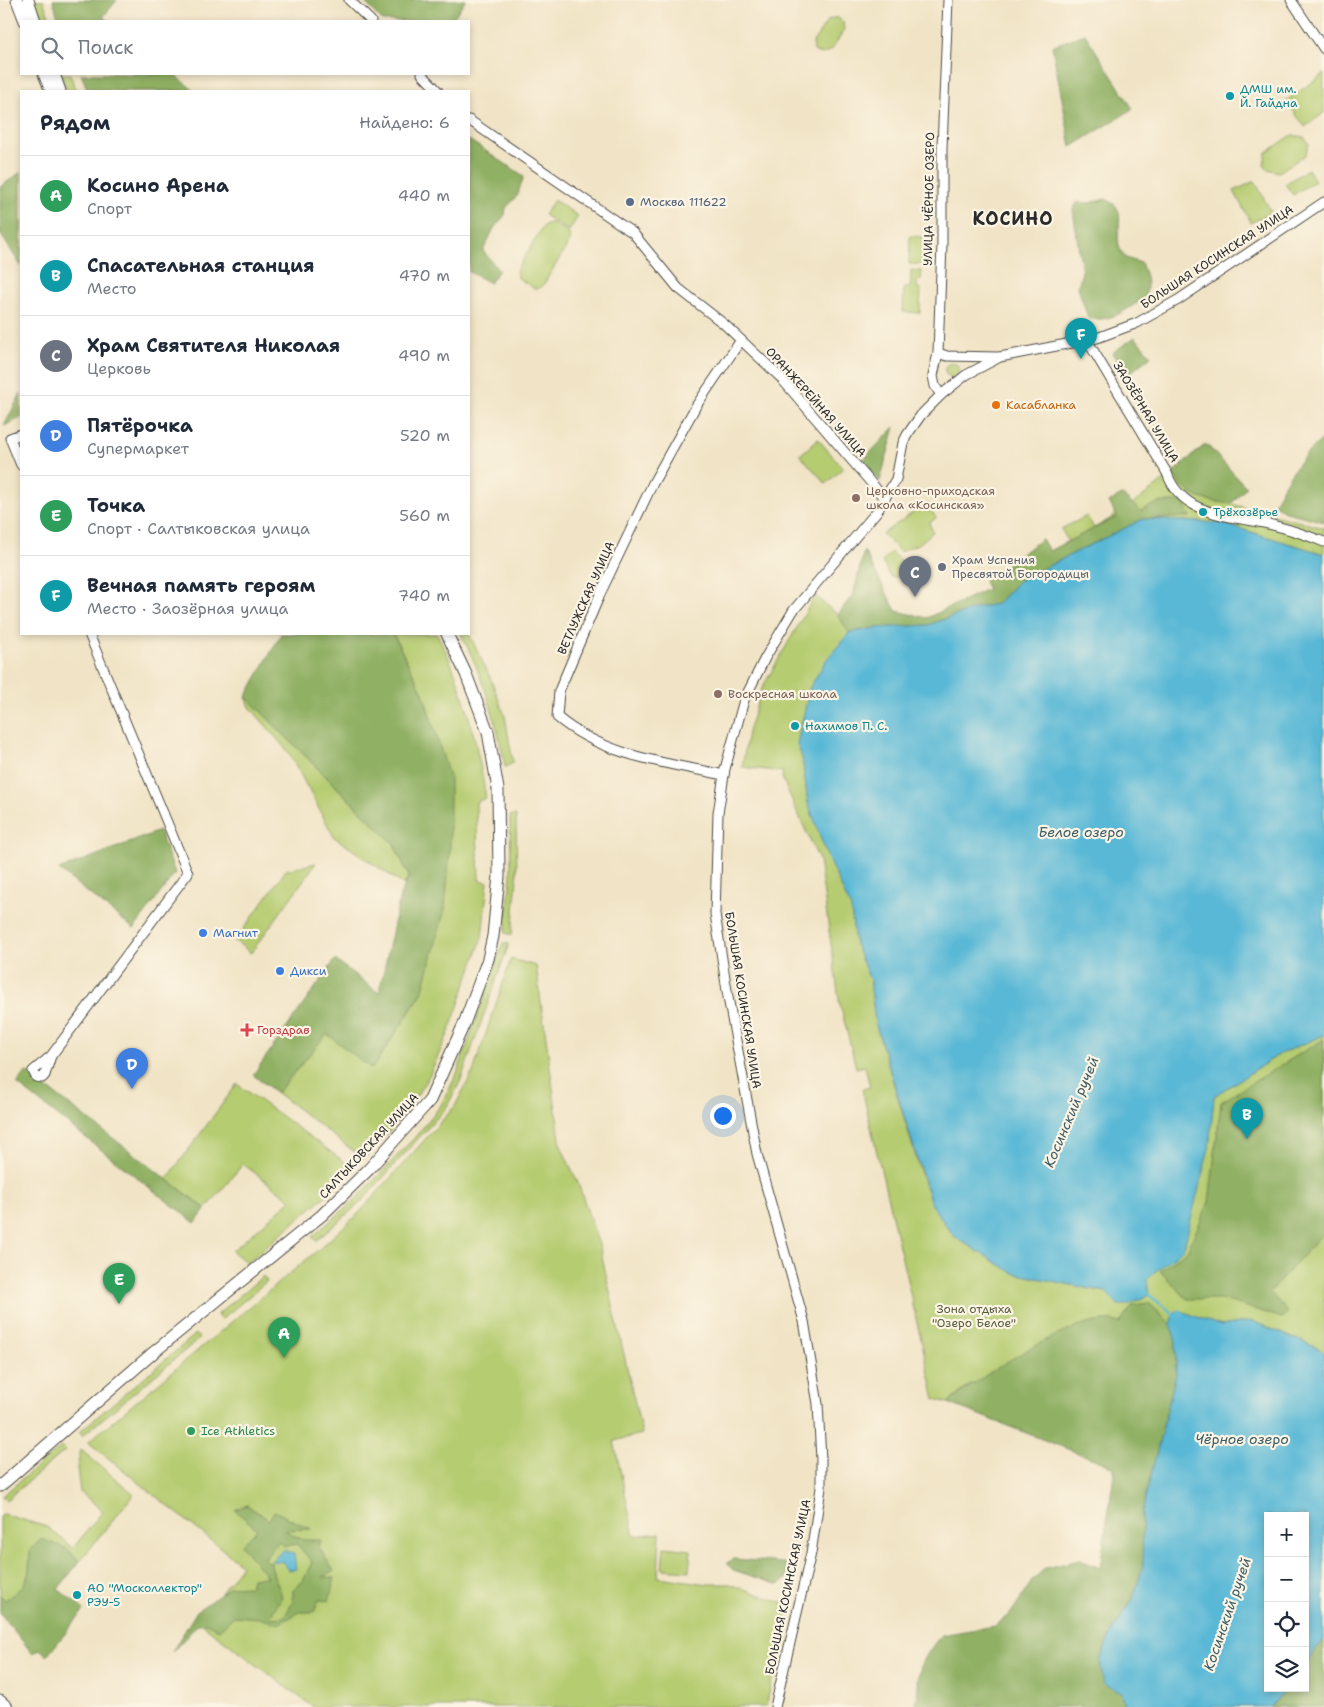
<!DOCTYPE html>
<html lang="ru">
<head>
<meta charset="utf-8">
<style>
  body { margin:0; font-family:"Shantell Sans",sans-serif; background:#f2f2f3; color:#1f2937 }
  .controls { position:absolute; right:15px; bottom:15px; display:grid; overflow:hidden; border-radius:0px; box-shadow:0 2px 8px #0003 }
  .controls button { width:45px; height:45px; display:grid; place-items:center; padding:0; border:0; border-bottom:1px solid #e0e1e3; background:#fff; color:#1f2937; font:25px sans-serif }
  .you { position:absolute; left:722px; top:1115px; width:18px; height:18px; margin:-12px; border:4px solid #fff; border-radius:50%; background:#1a73e8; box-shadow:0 0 0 8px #1a73e833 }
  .badge { display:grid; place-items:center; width:32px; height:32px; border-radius:50%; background:#0f766e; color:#fff; font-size:16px; font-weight:700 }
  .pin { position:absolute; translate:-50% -41px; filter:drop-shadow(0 1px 2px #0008) }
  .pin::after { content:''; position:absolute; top:26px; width:18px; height:15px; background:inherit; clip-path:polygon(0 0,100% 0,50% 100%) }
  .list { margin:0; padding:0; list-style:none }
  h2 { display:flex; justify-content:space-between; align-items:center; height:65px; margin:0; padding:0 20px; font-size:21px }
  h2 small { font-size:16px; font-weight:400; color:#747a83 }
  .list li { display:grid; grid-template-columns:32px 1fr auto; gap:15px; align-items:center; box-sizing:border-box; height:80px; padding:0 20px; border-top:1px solid #e0e1e3 }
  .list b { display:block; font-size:19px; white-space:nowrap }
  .list p { margin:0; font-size:16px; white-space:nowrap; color:#747a83 }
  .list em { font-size:16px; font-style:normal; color:#747a83 }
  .icon { flex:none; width:28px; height:28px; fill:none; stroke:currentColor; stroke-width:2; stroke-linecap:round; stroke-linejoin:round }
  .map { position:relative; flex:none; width:1324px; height:1707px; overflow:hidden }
  .search { position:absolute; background:#fff; box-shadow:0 2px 8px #0003; left:20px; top:20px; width:450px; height:55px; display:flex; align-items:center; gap:12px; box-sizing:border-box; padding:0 18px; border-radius:0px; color:#747a83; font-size:19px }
  .panel { position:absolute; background:#fff; box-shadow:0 2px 8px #0003; left:20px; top:90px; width:450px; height:545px; border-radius:0px }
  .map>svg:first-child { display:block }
  .green { fill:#b6cc71; stroke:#707c4e }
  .forest { fill:#90b063; stroke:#5e6e47; fill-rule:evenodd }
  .water { fill:#58b8d6; stroke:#427280 }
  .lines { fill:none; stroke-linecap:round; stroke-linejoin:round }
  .stream { stroke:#58b8d6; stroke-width:2.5 }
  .minor-casing { stroke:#494742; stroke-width:11 }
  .major-casing { stroke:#494742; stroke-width:13 }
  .minor { stroke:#fff; stroke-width:9 }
  .major { stroke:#fff; stroke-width:11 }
  .culture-dot { fill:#0f9aa8; stroke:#fcf5e5; stroke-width:2 }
  .service-dot { fill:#5c6f8a; stroke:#fcf5e5; stroke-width:2 }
  .food-dot { fill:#e8710a; stroke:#fcf5e5; stroke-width:2 }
  .education-dot { fill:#8d6e63; stroke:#fcf5e5; stroke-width:2 }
  .worship-dot { fill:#6b7280; stroke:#fcf5e5; stroke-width:2 }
  .shop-dot { fill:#3f7fe0; stroke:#fcf5e5; stroke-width:2 }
  .health-dot { fill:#e0444e; stroke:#fcf5e5; stroke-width:2 }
  .leisure-dot { fill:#2e9e5b; stroke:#fcf5e5; stroke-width:2 }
  .labels { text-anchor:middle; stroke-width:4.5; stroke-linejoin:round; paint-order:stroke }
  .culture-label { font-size:12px; fill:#0d838f; stroke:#fcf5e5; text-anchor:start }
  .street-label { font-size:12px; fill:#2b2b2b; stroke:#fcf5e5 }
  .service-label { font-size:12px; fill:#4e5e75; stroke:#fcf5e5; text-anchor:start }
  .food-label { font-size:12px; fill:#c56008; stroke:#fcf5e5; text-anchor:start }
  .education-label { font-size:12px; fill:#785e54; stroke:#fcf5e5; text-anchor:start }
  .worship-label { font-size:12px; fill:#5b616d; stroke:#fcf5e5; text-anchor:start }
  .shop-label { font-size:12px; fill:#366cbe; stroke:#fcf5e5; text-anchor:start }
  .health-label { font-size:12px; fill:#be3a42; stroke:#fcf5e5; text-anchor:start }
  .park-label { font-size:12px; fill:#555b40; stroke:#fcf5e5 }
  .leisure-label { font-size:12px; fill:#27864d; stroke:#fcf5e5; text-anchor:start }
  .water-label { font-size:14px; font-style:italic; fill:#3b5c67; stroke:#fcf5e5 }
  .district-label { font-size:18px; font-weight:bold; letter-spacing:1px; fill:#2b2b2b; stroke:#fcf5e5 }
</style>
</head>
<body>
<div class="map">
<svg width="1324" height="1707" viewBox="0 0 1324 1707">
  <rect width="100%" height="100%" fill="#fcf5e5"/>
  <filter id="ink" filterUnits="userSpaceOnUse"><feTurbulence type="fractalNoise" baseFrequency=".02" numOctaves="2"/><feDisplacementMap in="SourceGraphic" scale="10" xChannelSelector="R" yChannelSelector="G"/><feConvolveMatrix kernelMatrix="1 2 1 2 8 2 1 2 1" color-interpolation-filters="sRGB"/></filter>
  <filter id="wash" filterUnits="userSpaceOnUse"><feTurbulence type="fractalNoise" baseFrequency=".0096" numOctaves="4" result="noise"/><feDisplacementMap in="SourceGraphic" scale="20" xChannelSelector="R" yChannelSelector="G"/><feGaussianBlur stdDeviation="1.12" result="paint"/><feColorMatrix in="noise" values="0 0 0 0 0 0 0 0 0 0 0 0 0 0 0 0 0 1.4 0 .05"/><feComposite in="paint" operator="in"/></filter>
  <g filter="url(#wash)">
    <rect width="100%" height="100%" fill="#f1e4c6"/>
    <!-- green -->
    <g class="green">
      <polygon points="35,0 43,0 51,21 42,21"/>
      <path d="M837,17L843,22L844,30C836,42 829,61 814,51L813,42L828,20Z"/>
      <polygon points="61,74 70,74 76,91 67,91"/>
      <polygon points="1324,74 1324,113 1305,127 1286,101"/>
      <polygon points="1292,135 1304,137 1309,144 1305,155 1279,172 1267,169 1264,164 1266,153"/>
      <polygon points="1308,169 1315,181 1293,195 1285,184"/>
      <polygon points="1255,181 1271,212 1251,223 1234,191"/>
      <polygon points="554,200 578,216 569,231 544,215"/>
      <polygon points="552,222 569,233 570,241 542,287 535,289 518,278 516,271 544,225"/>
      <polygon points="910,236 923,237 922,264 909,264"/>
      <polygon points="911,270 922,271 921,280 917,281 917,288 921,288 920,313 903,312 904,288 910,288"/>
      <circle cx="952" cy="370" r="7"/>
      <polygon points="818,439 843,468 826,484 800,455"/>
      <path d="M1206,444L1246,487L1231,504L1324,528V554L1221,523L1143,519L1020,580L1008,591L827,659L810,687L797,744L802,757L808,803L829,861L851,908L855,944L870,980L875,1022L920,1171L932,1206L955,1237L1013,1273L1106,1292L1147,1279L1163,1263L1174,1258L1209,1148L1214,1096L1280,1054L1324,1035V1353L1320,1349L1252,1321L1221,1326L1179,1310L1174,1314L1171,1324L970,1385L948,1403L935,1399L862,1089L870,1087L865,1066L856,1068L839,1000L819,860L782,778L783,772L742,767L748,732L762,688L815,596L838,615L854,593L864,551L896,611L927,618L988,589L984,581L1042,539L1049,551L1068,541L1061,529L1087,516L1094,528C1135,506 1171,475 1206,444Z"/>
      <polygon points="927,503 936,518 929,523 933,532 920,543 900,552 882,534"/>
      <polygon points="891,552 917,577 891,577 882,562"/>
      <path d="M393,634H437C464,682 477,744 486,798L476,802L479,880L488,882L482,938L449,1032L429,1076L404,1115L364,1159L277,1093L327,1033L372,1069L422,993L423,693Z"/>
      <path d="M461,634H469L490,677L505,716L513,763L505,767C497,721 483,676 461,634Z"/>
      <polygon points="246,697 394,844 409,876 404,885 334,837 289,753 250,707"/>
      <polygon points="516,815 517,878 512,935 505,933 511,877 510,816"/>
      <polygon points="316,863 251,953 235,941 286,870"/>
      <polygon points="503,943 509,944 460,1082 446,1108 360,1203 316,1241 312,1237 356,1199 415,1137 441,1105 456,1076"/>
      <polygon points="511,959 536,966 561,1146 578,1183 600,1248 642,1434 614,1441 634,1536 660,1533 658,1577 708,1584 730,1584 783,1603 787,1610 786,1617 766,1707 313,1707 199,1622 242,1565 88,1442 319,1249 358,1214 455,1106 473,1072"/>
      <polygon points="237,1084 356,1170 247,1263 232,1251 291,1200 243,1164 206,1209 167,1179"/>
      <polygon points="263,1276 267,1281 221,1320 217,1315"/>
      <polygon points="196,1334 200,1338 82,1436 79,1432"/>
      <polygon points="62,1446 66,1450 6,1500 2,1496"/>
      <path d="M81,1450L134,1494L80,1561L66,1548L30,1551C29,1581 30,1584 5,1601L0,1595V1517L3,1514L47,1527L73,1548L103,1511L80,1492L77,1468Z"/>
      <polygon points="664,1547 691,1550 689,1571 662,1569"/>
    </g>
    <!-- forest -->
    <g class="forest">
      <polygon points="53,0 117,0 103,17 108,21 59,21"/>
      <polygon points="363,0 466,0 451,21 382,21"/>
      <polygon points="1085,34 1133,109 1071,147 1052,46"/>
      <polygon points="81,74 174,74 192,89 190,91 88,91"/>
      <polygon points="469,140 524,176 517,196 506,208 505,215 494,228 483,251 499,270 490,283 469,272"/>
      <polygon points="21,172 21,266 0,233 0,187"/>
      <path d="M1105,199C1135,210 1106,238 1126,258L1141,263C1146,274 1151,289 1142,300C1124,311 1109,323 1088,318L1078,287L1082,272L1073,210L1077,202L1090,203Z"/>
      <polygon points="1135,337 1151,356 1127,375 1112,353"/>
      <polygon points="21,393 21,418 4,426"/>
      <polygon points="895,427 880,481 861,462"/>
      <path d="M1324,438V522L1287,512L1274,505C1285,479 1302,455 1324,438Z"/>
      <path d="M1206,444L1246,487L1231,504C1203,500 1188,499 1173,473Z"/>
      <polygon points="1122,495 1140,511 1160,502 1183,502 1190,517 1143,519 1020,580 997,604 980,607 928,625 876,628 849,633 838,615 854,593 864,551 896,611 927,618 988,589 984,581 1042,539 1049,551 1117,517 1109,502"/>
      <polygon points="281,634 393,634 423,693 450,779 450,851 445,909 422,993 372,1069 327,1034 277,1093 253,1075 335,960 379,993 400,896 409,876 394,844 246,697"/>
      <polygon points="159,831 175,873 134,929 59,870"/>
      <polygon points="1324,1039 1324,1232 1270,1292 1288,1312 1282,1318 1221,1299 1187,1299 1160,1271 1187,1251 1209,1202 1221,1102"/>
      <polygon points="26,1072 206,1209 195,1223 17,1084"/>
      <path d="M1149,1303L1171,1324L1176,1342V1374L1142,1512L1143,1567L1132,1601L1112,1631L1125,1707H915C919,1696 917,1686 919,1675C921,1660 932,1647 941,1635L995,1626L1011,1613L1032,1581L1045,1568L1080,1560L1100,1568L1114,1474L1112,1466L948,1403C978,1378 1082,1308 1120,1323L1133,1305Z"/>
      <path d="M247,1505L269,1520L274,1511L311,1529L284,1530L303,1540H321L319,1548L334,1571L322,1577H335L329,1601L319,1600L314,1612H300L278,1624L259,1618L234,1616L219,1630L206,1623L198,1624L172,1652L197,1611L230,1587L250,1586L252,1578L267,1577L241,1545L257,1529L235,1510ZM279,1541L284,1546L297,1544L312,1562L303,1581L293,1590V1602L284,1617L269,1618L282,1597C279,1585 272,1575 271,1563L264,1559Z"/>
      <path d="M41,1539L66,1548L80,1561L58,1589L84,1610L47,1656L40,1649L32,1653L0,1613V1595L5,1600C29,1584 29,1580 30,1551Z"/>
      <polygon points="733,1559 784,1563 788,1571 786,1579 780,1584 776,1584 733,1570 727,1563"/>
      <polygon points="1324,1640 1324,1707 1271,1707 1286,1688 1305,1688 1305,1664"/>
    </g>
    <!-- water -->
    <g class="water">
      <path d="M1143,519L1221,523L1324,554V1035L1280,1054L1214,1096L1209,1148L1184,1247C1173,1260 1159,1267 1147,1279L1149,1295L1127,1305H1118L1106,1292L1013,1273L955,1237L932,1206L875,1022L870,980L855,944L851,908L829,861L808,803L802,757L797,744L810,687L827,659L849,633L876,628L928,625L980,607L997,604L1020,580Z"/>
      <polygon points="1179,1310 1221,1326 1252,1321 1320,1349 1324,1353 1324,1640 1305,1664 1305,1516 1268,1516 1268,1688 1286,1688 1271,1707 1125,1707 1122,1692 1104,1684 1100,1661 1112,1631 1132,1601 1143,1567 1142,1512 1176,1374 1176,1342 1171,1324 1174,1314"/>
      <polygon points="284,1550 294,1554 296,1569 289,1570 283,1562 271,1561"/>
    </g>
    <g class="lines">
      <!-- stream -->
      <polyline class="stream" points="1148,1294 1175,1315"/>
    </g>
  </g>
  <g filter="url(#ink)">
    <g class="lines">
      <!-- minor casing -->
      <g class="minor-casing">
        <g id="minor">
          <polyline points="349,0 371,21"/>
          <polyline points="1291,0 1324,49"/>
          <polyline points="422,74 438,91"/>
          <polyline points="469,120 633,233 678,288 724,324 780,377 885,499"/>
          <path d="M1087,340L1167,473C1183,519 1236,515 1276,526C1292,530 1309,536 1324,542"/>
          <polyline points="938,353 947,356 999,357"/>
          <polyline points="941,395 935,386 933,376 938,353 942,244 942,148 948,0"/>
          <polyline points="21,434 10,438 21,465"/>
          <path d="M724,775C667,763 603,756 557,717L559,691L601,592L653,483L696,406L741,340"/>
          <polyline points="51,1056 45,1075 42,1078 36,1077 33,1071 51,1056 188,873 89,634"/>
          <polyline points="775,1707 811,1553 821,1488 821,1460 818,1404 804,1321 757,1154 728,997 715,914 718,813 725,769 744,700 765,658 793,611 878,510 896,479 903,443 907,435 921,415 941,395 966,375 1000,357 1097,338 1137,323 1178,300 1324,202"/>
        </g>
      </g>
      <!-- major casing -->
      <g class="major-casing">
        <g id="major">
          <polyline points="17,0 25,21"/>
          <polyline points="28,0 35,21"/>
          <polyline points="44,74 51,91"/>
          <polyline points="54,74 60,91"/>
          <polyline points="0,1486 154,1352 322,1215 369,1169 430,1100 464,1024 488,959 493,936 499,876 498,789 488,732 466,674 447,634"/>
          <polyline points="0,1701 7,1707"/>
        </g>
      </g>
      <!-- minor -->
      <use href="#minor" class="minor"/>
      <!-- major -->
      <use href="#major" class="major"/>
    </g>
  </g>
  <!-- markers -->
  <g class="culture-dot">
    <circle cx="1230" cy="96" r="5"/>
    <circle cx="1203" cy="512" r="5"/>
    <circle cx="795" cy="726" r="5"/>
    <circle cx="77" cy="1595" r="5"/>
  </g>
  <circle class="service-dot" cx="630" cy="202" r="5"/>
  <circle class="food-dot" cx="996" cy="405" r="5"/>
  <g class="education-dot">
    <circle cx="856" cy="498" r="5"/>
    <circle cx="718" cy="694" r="5"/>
  </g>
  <circle class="worship-dot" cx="942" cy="567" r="5"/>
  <g class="shop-dot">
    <circle cx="203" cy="933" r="5"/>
    <circle cx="280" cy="971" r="5"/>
  </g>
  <path class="health-dot" d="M244.5 1022.5h5v5h5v5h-5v5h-5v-5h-5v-5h5z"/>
  <circle class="leisure-dot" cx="191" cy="1431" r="5"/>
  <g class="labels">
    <!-- culture labels -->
    <g class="culture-label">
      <text x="1240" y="93">ДМШ им.<tspan x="1240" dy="14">Й. Гайдна</tspan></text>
      <text x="1213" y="516">Трёхозёрье</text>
      <text x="805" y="730">Нахимов П. С.</text>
      <text x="87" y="1592">АО "Москоллектор"<tspan x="87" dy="14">РЭУ-5</tspan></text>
    </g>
    <!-- street labels -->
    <g class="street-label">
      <text transform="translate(929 199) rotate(-89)" y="4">УЛИЦА ЧЁРНОЕ ОЗЕРО</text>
      <text transform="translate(1217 257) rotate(-33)" y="4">БОЛЬШАЯ КОСИНСКАЯ УЛИЦА</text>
      <text transform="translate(816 402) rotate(48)" y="4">ОРАНЖЕРЕЙНАЯ УЛИЦА</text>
      <text transform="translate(1146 412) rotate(59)" y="4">ЗАОЗЁРНАЯ УЛИЦА</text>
      <text transform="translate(586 598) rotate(-66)" y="4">ВЕТЛУЖСКАЯ УЛИЦА</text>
      <text transform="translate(743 1000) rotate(81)" y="4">БОЛЬШАЯ КОСИНСКАЯ УЛИЦА</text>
      <text transform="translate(369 1146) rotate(-47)" y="4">САЛТЫКОВСКАЯ УЛИЦА</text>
      <text transform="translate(788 1587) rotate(-78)" y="4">БОЛЬШАЯ КОСИНСКАЯ УЛИЦА</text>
    </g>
    <!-- service labels -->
    <g class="service-label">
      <text x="640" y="206">Москва 111622</text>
    </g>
    <!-- food labels -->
    <g class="food-label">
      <text x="1006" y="409">Касабланка</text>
    </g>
    <!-- education labels -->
    <g class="education-label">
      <text x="866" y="495">Церковно-приходская<tspan x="866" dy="14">школа «Косинская»</tspan></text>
      <text x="728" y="698">Воскресная школа</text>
    </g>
    <!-- worship labels -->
    <g class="worship-label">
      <text x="952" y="564">Храм Успения<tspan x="952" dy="14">Пресвятой Богородицы</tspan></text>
    </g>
    <!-- shop labels -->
    <g class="shop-label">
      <text x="213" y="937">Магнит</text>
      <text x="290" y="975">Дикси</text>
    </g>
    <!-- health labels -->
    <g class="health-label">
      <text x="257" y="1034">Горздрав</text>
    </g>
    <!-- park labels -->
    <g class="park-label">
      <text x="974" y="1313">Зона отдыха<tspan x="974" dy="14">"Озеро Белое"</tspan></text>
    </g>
    <!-- leisure labels -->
    <g class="leisure-label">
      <text x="201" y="1435">Ice Athletics</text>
    </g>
    <!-- water labels -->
    <g class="water-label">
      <text x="1081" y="837">Белое озеро</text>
      <text transform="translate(1071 1112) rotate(-67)" y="5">Косинский ручей</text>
      <text x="1242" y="1444">Чёрное озеро</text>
      <text transform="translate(1227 1614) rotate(-71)" y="5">Косинский ручей</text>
    </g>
    <!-- district labels -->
    <g class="district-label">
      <text x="1013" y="225">КОСИНО</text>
    </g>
  </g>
</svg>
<div class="controls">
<button>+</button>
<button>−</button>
<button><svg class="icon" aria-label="locate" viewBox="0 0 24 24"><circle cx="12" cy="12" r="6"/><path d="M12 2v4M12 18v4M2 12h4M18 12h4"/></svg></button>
<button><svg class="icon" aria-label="layers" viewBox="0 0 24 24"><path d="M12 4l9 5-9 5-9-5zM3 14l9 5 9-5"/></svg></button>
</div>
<div class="you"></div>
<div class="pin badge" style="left:284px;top:1358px;background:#2e9e5b">A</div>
<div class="pin badge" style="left:1247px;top:1139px;background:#0f9aa8">B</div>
<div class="pin badge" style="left:915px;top:597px;background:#6b7280">C</div>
<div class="pin badge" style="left:132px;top:1089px;background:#3f7fe0">D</div>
<div class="pin badge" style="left:119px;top:1304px;background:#2e9e5b">E</div>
<div class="pin badge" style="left:1081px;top:359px;background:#0f9aa8">F</div>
<div class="search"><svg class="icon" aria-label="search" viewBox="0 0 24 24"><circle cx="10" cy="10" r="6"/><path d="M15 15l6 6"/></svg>Поиск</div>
<section class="panel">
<h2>Рядом<small>Найдено: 6</small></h2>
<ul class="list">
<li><span class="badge" style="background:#2e9e5b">A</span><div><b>Косино Арена</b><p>Спорт</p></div><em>440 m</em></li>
<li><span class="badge" style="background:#0f9aa8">B</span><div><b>Спасательная станция</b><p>Место</p></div><em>470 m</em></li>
<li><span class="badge" style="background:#6b7280">C</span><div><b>Храм Святителя Николая</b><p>Церковь</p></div><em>490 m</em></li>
<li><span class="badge" style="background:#3f7fe0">D</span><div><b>Пятёрочка</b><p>Супермаркет</p></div><em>520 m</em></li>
<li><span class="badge" style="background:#2e9e5b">E</span><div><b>Точка</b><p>Спорт · Салтыковская улица</p></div><em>560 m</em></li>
<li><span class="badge" style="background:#0f9aa8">F</span><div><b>Вечная память героям</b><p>Место · Заозёрная улица</p></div><em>740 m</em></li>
</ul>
</section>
</div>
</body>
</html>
